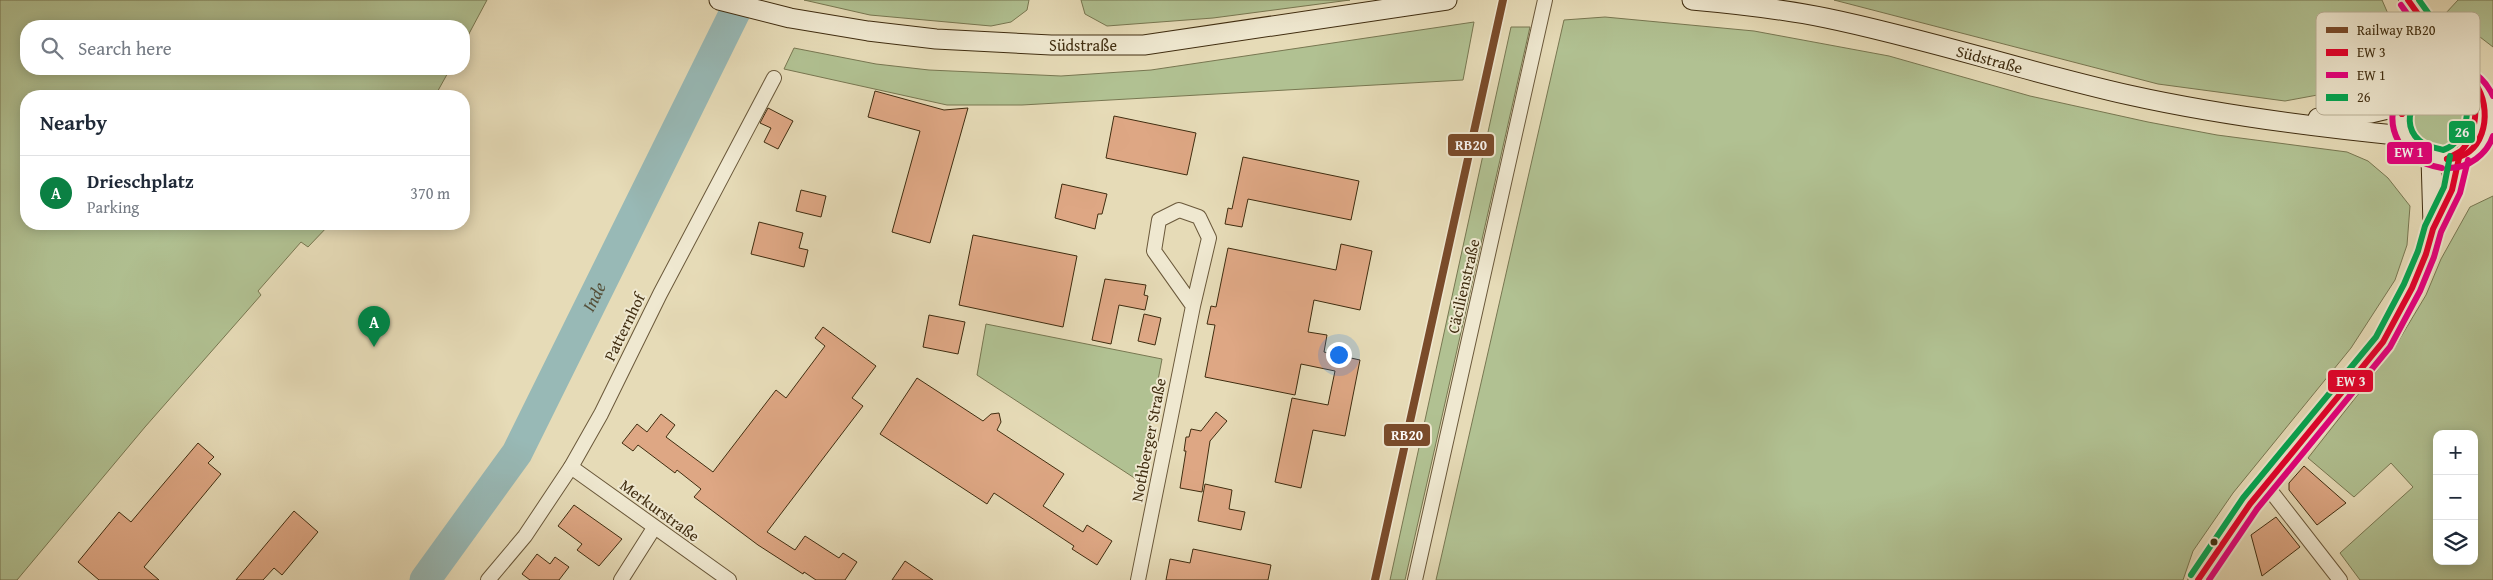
<!DOCTYPE html>
<html lang="en">
<head>
<meta charset="utf-8">
<style>
  body { margin:0; font-family:"Gentium Book Plus",serif; background:#f2f2f3; color:#1f2937 }
  .controls { position:absolute; right:15px; bottom:15px; display:grid; overflow:hidden; border-radius:10px; box-shadow:0 2px 12px #0003 }
  .controls button { width:45px; height:45px; display:grid; place-items:center; padding:0; border:0; border-bottom:1px solid #e0e1e3; background:#fff; color:#1f2937; font:25px sans-serif }
  .you { position:absolute; left:1338px; top:354px; width:18px; height:18px; margin:-12px; border:4px solid #fff; border-radius:50%; background:#1a73e8; box-shadow:0 0 0 8px #1a73e833 }
  .badge { display:grid; place-items:center; width:32px; height:32px; border-radius:50%; background:#0b8043; color:#fff; font-size:16px; font-weight:700 }
  .pin { position:absolute; translate:-50% -41px; filter:drop-shadow(0 1px 2px #0008) }
  .pin::after { content:''; position:absolute; top:26px; width:18px; height:15px; background:inherit; clip-path:polygon(0 0,100% 0,50% 100%) }
  .list { margin:0; padding:0; list-style:none }
  h2 { display:flex; justify-content:space-between; align-items:center; height:65px; margin:0; padding:0 20px; font-size:21px }
  h2 small { font-size:16px; font-weight:400; color:#747a83 }
  .list li { display:grid; grid-template-columns:32px 1fr auto; gap:15px; align-items:center; box-sizing:border-box; height:75px; padding:0 20px; border-top:1px solid #e0e1e3 }
  .list b { display:block; font-size:19px; white-space:nowrap }
  .list p { margin:0; font-size:16px; white-space:nowrap; color:#747a83 }
  .list em { font-size:16px; font-style:normal; color:#747a83 }
  .icon { flex:none; width:28px; height:28px; fill:none; stroke:currentColor; stroke-width:2; stroke-linecap:round; stroke-linejoin:round }
  .map { position:relative; flex:none; width:2493px; height:580px; overflow:hidden }
  .search { position:absolute; background:#fff; box-shadow:0 2px 12px #0003; left:20px; top:20px; width:450px; height:55px; display:flex; align-items:center; gap:12px; box-sizing:border-box; padding:0 18px; border-radius:20px; color:#747a83; font-size:19px }
  .panel { position:absolute; background:#fff; box-shadow:0 2px 12px #0003; left:20px; top:90px; width:450px; height:140px; border-radius:20px }
  .map>svg:first-child { display:block }
  .green { fill:#b1c192; stroke:#787751; fill-rule:evenodd }
  .lines { fill:none; stroke-linecap:round; stroke-linejoin:round }
  .river { stroke:#98b9b6; stroke-width:31 }
  .building { fill:#dea784; stroke:#402d10 }
  .minor-casing { stroke:#6a583a; stroke-width:16 }
  .tertiary-casing { stroke:#6a583a; stroke-width:20 }
  .secondary-casing { stroke:#402d10; stroke-width:21 }
  .minor { stroke:#efe8d0; stroke-width:14 }
  .tertiary { stroke:#efe8d0; stroke-width:18 }
  .secondary { stroke:#efe8d0; stroke-width:19 }
  .bus-1-casing { stroke:#efe8d0; stroke-width:10 }
  .bus-2-casing { stroke:#efe8d0; stroke-width:10 }
  .bus-3-casing { stroke:#efe8d0; stroke-width:10 }
  .bus-1 { stroke:#e4002b; stroke-width:6 }
  .bus-2 { stroke:#e5007d; stroke-width:6 }
  .bus-3 { stroke:#00a651; stroke-width:6 }
  .rail-1-casing { stroke:#efe8d0; stroke-width:11 }
  .rail-1 { stroke:#7a4b2a; stroke-width:8 }
  .bus-dot { fill:#402d10; stroke:#efe8d0; stroke-width:2 }
  .labels { text-anchor:middle; stroke-width:4; stroke-linejoin:round; paint-order:stroke }
  .street-label { font-size:16px; fill:#402d10; stroke:#efe8d0 }
  .water-label { font-size:18px; font-style:italic; fill:#56503a; stroke:#efe8d0 }
  .key { fill:#efe8d0; stroke:#bab096; stroke-width:1 }
  .key-label { font-size:14px; fill:#402d10 }
  .line-badge { stroke:#efe8d0; stroke-width:2 }
  .badge-label { font-size:14px; text-anchor:middle; font-weight:bold; fill:#fff }
</style>
</head>
<body>
<div class="map">
<svg width="2493" height="580" viewBox="0 0 2493 580">
  <rect width="100%" height="100%" fill="#e6dbb7"/>
  <filter id="stains"><feTurbulence type="fractalNoise" baseFrequency=".004" numOctaves="4"/><feColorMatrix values="0 0 0 0 .2 0 0 0 0 .09 0 0 0 0 .02 0 0 0 .5 -.17"/></filter>
  <radialGradient id="worn" r=".72"><stop offset=".6" stop-color="#630" stop-opacity="0"/><stop offset="1" stop-color="#630" stop-opacity=".3"/></radialGradient>
  <!-- green -->
  <g class="green">
    <polygon points="0,0 487,0 464,43 464,26 26,26 26,69 450,69 435,96 26,96 26,224 330,224 308,247 301,242 258,291 261,295 145,427 17,580 0,580"/>
    <polygon points="804,0 1029,0 1027,10 1011,22 991,26 870,15"/>
    <polygon points="1081,0 1350,0 1213,18 1107,26 1085,14"/>
    <polygon points="1834,0 2382,0 2396,32 2379,64 2350,89 2285,101 2158,84"/>
    <polygon points="2458,0 2493,0 2493,47 2480,37 2452,28 2444,23 2445,14"/>
    <polygon points="1605,17 1754,31 1889,56 2030,96 2148,122 2217,135 2347,152 2368,161 2388,178 2410,206 2407,245 2395,280 2351,348 2233,493 2193,551 2183,580 1436,580 1564,20"/>
    <polygon points="1474,22 1463,80 1022,105 947,105 784,69 794,48 876,64 929,70 1061,76 1151,70"/>
    <polygon points="1511,27 1530,27 1405,580 1390,580"/>
    <circle cx="2445" cy="116" r="33"/>
    <path d="M2493,196V580H2360L2340,553L2413,487L2391,463L2354,497L2308,458L2393,350L2426,295L2441,259L2470,207ZM2437,434H2474V561H2437Z"/>
    <polygon points="986,324 1162,359 1139,481 977,375"/>
  </g>
  <g class="lines">
    <!-- river -->
    <path class="river" id="s1" d="M425,580L517,453L741,0"/>
  </g>
  <!-- building -->
  <g class="building">
    <polygon points="875,91 944,110 968,108 930,243 892,232 920,131 868,117"/>
    <polygon points="768,108 793,121 778,149 764,142 771,128 760,123"/>
    <polygon points="1114,116 1196,133 1187,175 1106,158"/>
    <polygon points="1243,157 1359,181 1351,220 1248,199 1242,227 1225,224 1228,208 1232,209"/>
    <polygon points="1062,184 1107,194 1102,214 1098,214 1095,229 1055,218"/>
    <polygon points="801,190 826,196 821,217 796,211"/>
    <polygon points="759,222 803,233 799,248 808,250 804,267 751,254"/>
    <polygon points="973,235 1077,256 1063,327 959,305"/>
    <polygon points="1341,244 1372,251 1360,310 1314,300 1308,332 1327,335 1324,352 1360,360 1345,436 1313,430 1301,488 1275,482 1292,398 1328,405 1335,371 1301,364 1295,395 1205,377 1215,325 1207,324 1211,306 1216,307 1228,248 1336,270"/>
    <polygon points="1105,279 1146,285 1144,295 1148,296 1145,310 1119,305 1111,344 1092,340"/>
    <polygon points="1144,314 1161,318 1155,345 1138,341"/>
    <polygon points="929,315 965,322 958,354 923,347"/>
    <polygon points="823,327 876,366 852,398 863,406 767,532 795,550 805,536 839,558 843,553 857,562 845,580 816,580 804,572 803,574 758,545 694,497 701,489 677,470 675,473 638,445 633,451 622,443 637,424 647,432 661,414 675,425 666,437 713,472 776,390 786,398 825,346 815,338"/>
    <polygon points="917,378 983,421 991,414 999,413 1001,422 997,430 1064,474 1043,506 1083,532 1087,525 1112,541 1097,565 1072,549 1074,546 994,493 987,504 880,434"/>
    <polygon points="1216,412 1227,421 1210,441 1202,492 1180,488 1186,451 1184,451 1186,437 1189,437 1191,429 1201,431"/>
    <polygon points="198,443 214,457 208,463 221,474 144,567 159,580 99,580 78,562 119,512 131,522"/>
    <polygon points="2304,466 2346,503 2317,525 2289,490 2289,483"/>
    <polygon points="1205,484 1232,490 1229,509 1245,512 1241,530 1198,521"/>
    <polygon points="574,505 622,539 599,566 577,550 582,544 558,526"/>
    <polygon points="294,511 318,532 282,575 274,568 263,580 236,580"/>
    <polygon points="2276,517 2300,547 2262,576 2251,535"/>
    <polygon points="1193,549 1271,565 1268,580 1166,580 1170,559 1190,563"/>
    <polygon points="537,554 550,564 555,557 569,567 559,580 530,580 522,574"/>
    <polygon points="905,561 933,580 892,580"/>
  </g>
  <g class="lines">
    <!-- minor casing -->
    <g class="minor-casing">
      <g id="minor">
        <polyline points="571,467 729,580"/>
        <polyline points="2266,485 2340,580"/>
        <polyline points="488,580 525,536 571,467 601,414 660,294 774,78"/>
        <polyline points="621,580 654,528"/>
        <polyline points="1138,580 1193,306 1209,238 1199,217 1179,210 1159,220 1154,251 1193,306"/>
        <polyline points="1415,580 1545,0"/>
      </g>
    </g>
    <!-- tertiary casing -->
    <g class="tertiary-casing">
      <g id="tertiary">
        <polyline points="2408,0 2438,42 2452,72"/>
        <polyline points="2413,11 2419,48 2421,79"/>
      </g>
    </g>
    <!-- secondary casing -->
    <g class="secondary-casing">
      <g id="secondary">
        <path id="s2" d="M719,0L790,18L868,31L936,39L1051,45H1144L1447,0"/>
        <path id="s3" d="M1692,0C1737,4 1782,9 1826,18C1928,39 2027,72 2129,95C2219,115 2313,127 2405,136"/>
        <circle cx="2445" cy="116" r="44"/>
        <polyline points="2318,118 2371,113 2401,106"/>
        <polyline points="2431,158 2433,225"/>
        <polyline points="2198,580 2250,504 2383,342 2412,288 2426,254 2433,229 2452,190 2459,158"/>
      </g>
    </g>
    <!-- minor -->
    <use href="#minor" class="minor"/>
    <!-- tertiary -->
    <use href="#tertiary" class="tertiary"/>
    <!-- secondary -->
    <use href="#secondary" class="secondary"/>
    <!-- bus-1 casing -->
    <g class="bus-1-casing">
      <g id="bus-1">
        <polyline points="2408,0 2438,42 2452,72"/>
        <path d="M2402,114C2402,97 2412,79 2430,75"/>
        <path d="M2402,114C2406,95 2414,85 2430,75"/>
        <path d="M2447,159C2483,159 2493,115 2478,88C2472,80 2462,76 2452,71L2448,72"/>
        <path d="M2447,159C2451,156 2457,154 2461,151C2478,134 2483,90 2459,75C2456,73 2451,73 2448,72"/>
        <polyline points="2198,580 2250,504 2383,342 2412,288 2426,254 2433,229 2452,190 2459,158"/>
      </g>
    </g>
    <!-- bus-2 casing -->
    <g class="bus-2-casing">
      <g id="bus-2">
        <polyline points="2401,5 2430,46 2444,76"/>
        <path d="M2442,168C2351,152 2402,35 2464,67C2477,74 2486,81 2493,96"/>
        <path d="M2449,168C2469,168 2487,154 2493,136"/>
        <polyline points="2209,580 2257,509 2390,347 2420,291 2434,257 2441,232 2460,193 2468,160"/>
      </g>
    </g>
    <!-- bus-3 casing -->
    <g class="bus-3-casing">
      <g id="bus-3">
        <polyline points="2419,0 2446,38 2460,68"/>
        <path d="M2447,81C2477,89 2471,142 2443,150C2437,148 2429,147 2424,144C2393,125 2418,82 2447,81Z"/>
        <polyline points="2191,575 2243,498 2376,337 2404,284 2418,251 2425,226 2444,187 2450,156"/>
      </g>
    </g>
    <!-- bus-1 -->
    <use href="#bus-1" class="bus-1"/>
    <!-- bus-2 -->
    <use href="#bus-2" class="bus-2"/>
    <!-- bus-3 -->
    <use href="#bus-3" class="bus-3"/>
    <!-- rail-1 casing -->
    <g class="rail-1-casing">
      <polyline id="rail-1" points="1375,580 1503,0"/>
    </g>
    <!-- rail-1 -->
    <use href="#rail-1" class="rail-1"/>
  </g>
  <!-- markers -->
  <circle class="bus-dot" cx="2214" cy="542" r="4.5"/>
  <g class="labels">
    <!-- street labels -->
    <g class="street-label">
      <text dy="6" stroke="none"><textPath href="#s2" startOffset="368">Südstraße</textPath></text>
      <text dy="6" stroke="none"><textPath href="#s3" startOffset="304">Südstraße</textPath></text>
      <text transform="translate(1463 286) rotate(-77)" y="6">Cäcilienstraße</text>
      <text transform="translate(624 327) rotate(-64)" y="6">Patternhof</text>
      <text transform="translate(1148 440) rotate(-79)" y="6">Nothberger Straße</text>
      <text transform="translate(660 510) rotate(36)" y="6">Merkurstraße</text>
    </g>
    <!-- water labels -->
    <g class="water-label">
      <text dy="6" stroke="none"><textPath href="#s1" startOffset="331">Inde</textPath></text>
    </g>
  </g>
  <!-- legend -->
  <rect x="2316" y="12" width="164" height="103" rx="8" class="key"/>
  <rect x="2326" y="27" width="22" height="6" fill="#7a4b2a"/>
  <rect x="2326" y="49" width="22" height="7" fill="#e4002b"/>
  <rect x="2326" y="72" width="22" height="6" fill="#e5007d"/>
  <rect x="2326" y="94" width="22" height="7" fill="#00a651"/>
  <g class="key-label">
    <text x="2357" y="35">Railway RB20</text>
    <text x="2357" y="57">EW 3</text>
    <text x="2357" y="80">EW 1</text>
    <text x="2357" y="102">26</text>
  </g>
  <g class="line-badge">
    <rect x="2448" y="120" width="28" height="24" rx="5" fill="#00a651"/>
    <rect x="1447" y="133" width="48" height="24" rx="5" fill="#7a4b2a"/>
    <rect x="2386" y="141" width="47" height="24" rx="5" fill="#e5007d"/>
    <rect x="2327" y="369" width="47" height="24" rx="5" fill="#e4002b"/>
    <rect x="1383" y="423" width="48" height="24" rx="5" fill="#7a4b2a"/>
  </g>
  <g class="badge-label">
    <text x="2462" y="137">26</text>
    <text x="1471" y="150">RB20</text>
    <text x="2409" y="157">EW 1</text>
    <text x="2351" y="386">EW 3</text>
    <text x="1407" y="440">RB20</text>
  </g>
  <rect width="100%" height="100%" filter="url(#stains)"/>
  <rect width="100%" height="100%" fill="url(#worn)"/>
</svg>
<div class="controls">
<button>+</button>
<button>−</button>
<button><svg class="icon" aria-label="layers" viewBox="0 0 24 24"><path d="M12 4l9 5-9 5-9-5zM3 14l9 5 9-5"/></svg></button>
</div>
<div class="you"></div>
<div class="pin badge" style="left:374px;top:347px">A</div>
<div class="search"><svg class="icon" aria-label="search" viewBox="0 0 24 24"><circle cx="10" cy="10" r="6"/><path d="M15 15l6 6"/></svg>Search here</div>
<section class="panel">
<h2>Nearby<small></small></h2>
<ul class="list">
<li><span class="badge">A</span><div><b>Drieschplatz</b><p>Parking</p></div><em>370 m</em></li>
</ul>
</section>
</div>
</body>
</html>
